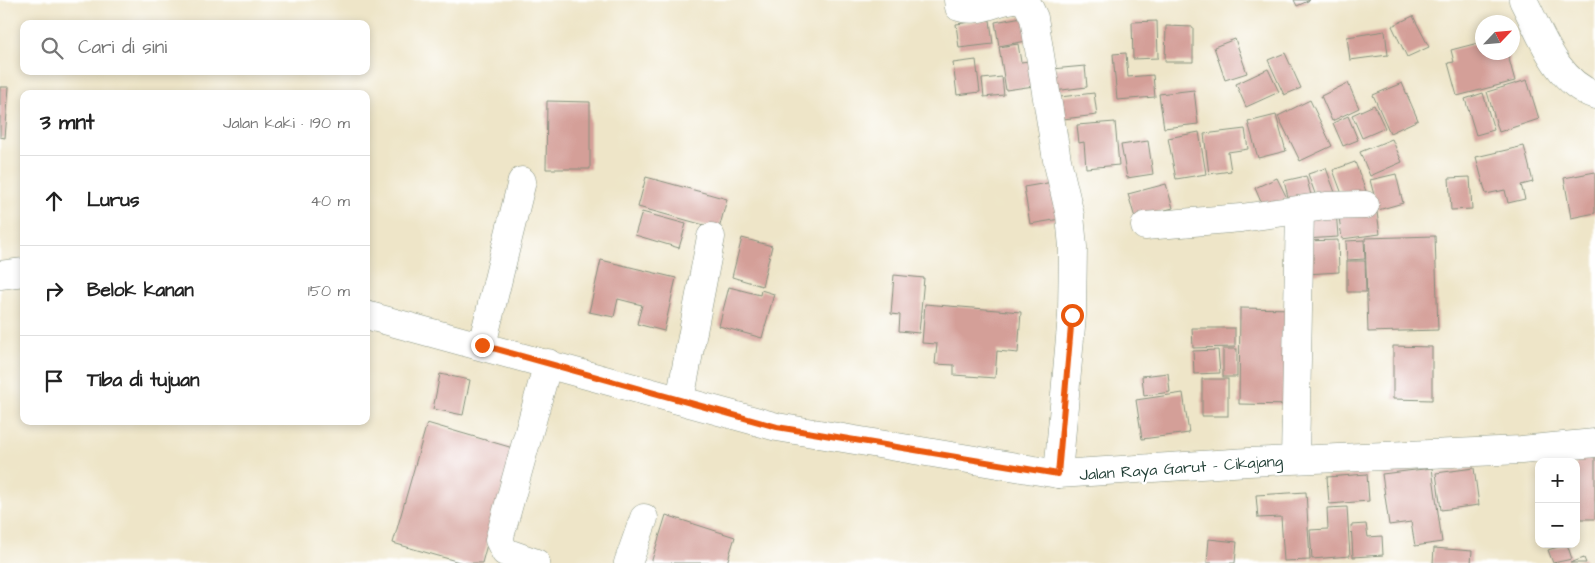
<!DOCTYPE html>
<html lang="id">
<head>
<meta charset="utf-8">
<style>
  body { margin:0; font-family:"Architects Daughter",sans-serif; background:#f6f6f6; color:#222 }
  .controls { position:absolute; right:15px; bottom:15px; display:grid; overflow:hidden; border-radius:10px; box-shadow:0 2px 8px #0003 }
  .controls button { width:45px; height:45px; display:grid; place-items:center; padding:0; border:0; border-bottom:1px solid #e0e0e0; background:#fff; color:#222; font:25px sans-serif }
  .compass { position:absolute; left:1475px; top:15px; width:45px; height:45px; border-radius:50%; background:#fff; box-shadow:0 2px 8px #0003; rotate:64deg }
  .stop { position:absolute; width:15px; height:15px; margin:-11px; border:4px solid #ea580c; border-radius:50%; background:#fff }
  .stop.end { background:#ea580c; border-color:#fff; box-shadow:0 1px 5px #0008 }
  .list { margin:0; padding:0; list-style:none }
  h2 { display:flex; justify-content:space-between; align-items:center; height:65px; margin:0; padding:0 20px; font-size:21px }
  h2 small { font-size:16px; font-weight:400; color:#767676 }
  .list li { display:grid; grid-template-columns:32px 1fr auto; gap:15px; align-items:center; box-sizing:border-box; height:90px; padding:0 20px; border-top:1px solid #e0e0e0 }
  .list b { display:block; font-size:19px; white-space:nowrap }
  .list em { font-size:16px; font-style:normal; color:#767676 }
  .icon { flex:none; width:28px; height:28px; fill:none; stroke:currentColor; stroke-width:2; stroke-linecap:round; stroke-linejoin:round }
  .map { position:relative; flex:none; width:1595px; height:563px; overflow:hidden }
  .search { position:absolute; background:#fff; box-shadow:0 2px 8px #0003; left:20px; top:20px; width:350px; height:55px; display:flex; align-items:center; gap:12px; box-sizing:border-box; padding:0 18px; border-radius:10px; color:#767676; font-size:19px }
  .panel { position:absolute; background:#fff; box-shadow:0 2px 8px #0003; left:20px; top:90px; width:350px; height:335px; border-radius:10px }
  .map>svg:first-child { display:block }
  .building { fill:#d49f98 }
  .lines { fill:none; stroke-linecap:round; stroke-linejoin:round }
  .minor-casing { stroke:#86917e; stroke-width:29 }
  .major-casing { stroke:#86917e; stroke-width:29 }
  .minor { stroke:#fff; stroke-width:28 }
  .major { stroke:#fff; stroke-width:28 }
  .route { stroke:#ea580c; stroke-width:6 }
  .labels { text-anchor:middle; stroke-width:4.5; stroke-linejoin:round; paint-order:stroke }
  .street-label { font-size:16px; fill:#1f3d34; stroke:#fff }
</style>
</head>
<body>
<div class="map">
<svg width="1595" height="563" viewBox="0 0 1595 563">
  <rect width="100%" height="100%" fill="#fff"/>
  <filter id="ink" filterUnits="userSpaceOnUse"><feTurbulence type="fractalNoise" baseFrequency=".02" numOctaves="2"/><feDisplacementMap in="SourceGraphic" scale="10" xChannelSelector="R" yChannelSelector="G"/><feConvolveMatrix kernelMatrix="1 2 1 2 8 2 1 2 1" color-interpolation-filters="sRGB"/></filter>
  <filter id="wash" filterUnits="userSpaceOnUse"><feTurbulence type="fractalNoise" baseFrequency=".0096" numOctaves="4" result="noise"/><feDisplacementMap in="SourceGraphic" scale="20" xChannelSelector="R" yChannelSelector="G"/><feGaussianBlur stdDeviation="1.12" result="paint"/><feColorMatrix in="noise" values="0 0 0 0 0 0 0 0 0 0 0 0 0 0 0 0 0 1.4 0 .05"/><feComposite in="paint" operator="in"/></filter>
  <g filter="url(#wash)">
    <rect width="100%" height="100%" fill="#eee5c8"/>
    <g id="blocks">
      <!-- building -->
      <g class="building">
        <polygon points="1294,0 1310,0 1297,6"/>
        <polygon points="1027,16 1032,40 999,46 995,22"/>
        <polygon points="1413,16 1429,47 1407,57 1392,26"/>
        <polygon points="990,20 993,44 959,48 956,24"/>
        <polygon points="1157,21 1158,58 1133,59 1132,22"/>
        <polygon points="1166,26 1193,27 1193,62 1165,62"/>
        <polygon points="1385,31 1388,55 1350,60 1347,37"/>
        <polygon points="1235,39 1247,73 1225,80 1214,47"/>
        <polygon points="1478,43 1481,54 1507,52 1515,81 1457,96 1448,63 1454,62 1451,50"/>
        <polygon points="1018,44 1021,62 1037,60 1041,85 1006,90 999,47"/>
        <polygon points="1126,53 1128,77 1153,75 1155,97 1117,100 1113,54"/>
        <polygon points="1285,53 1301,88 1284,95 1268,60"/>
        <polygon points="976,60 980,92 957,95 953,63"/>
        <polygon points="1085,66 1087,87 1054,91 1052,69"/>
        <polygon points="1268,69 1279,92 1246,107 1236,84"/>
        <polygon points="1002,77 1004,95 984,97 982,79"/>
        <polygon points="1527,80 1539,119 1499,132 1487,92"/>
        <polygon points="1348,83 1359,108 1332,121 1321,96"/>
        <polygon points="1402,83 1418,120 1390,133 1373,95"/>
        <polygon points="0,87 9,87 5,138 0,137"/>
        <polygon points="1194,90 1198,124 1164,128 1159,94"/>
        <polygon points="1094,93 1097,115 1063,119 1060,97"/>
        <polygon points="1483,93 1494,130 1476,135 1465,99"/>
        <polygon points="1310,100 1332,146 1300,161 1278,116"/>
        <polygon points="547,101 590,102 590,169 546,169"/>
        <polygon points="1374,105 1385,128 1362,138 1352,115"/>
        <polygon points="1276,115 1286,151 1258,158 1248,122"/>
        <polygon points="1348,116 1358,140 1343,146 1333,123"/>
        <polygon points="1115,122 1119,165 1086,168 1084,142 1079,143 1077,125"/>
        <polygon points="1245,129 1248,149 1228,152 1231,171 1209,174 1204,134"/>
        <polygon points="1199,132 1206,174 1176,179 1168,138"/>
        <polygon points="1392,139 1402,162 1370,176 1360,152"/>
        <polygon points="1148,141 1153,174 1127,178 1121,145"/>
        <polygon points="1524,146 1533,182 1521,185 1525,199 1508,203 1505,190 1486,194 1476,157"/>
        <polygon points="1355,162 1367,194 1345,202 1333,170"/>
        <polygon points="1326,168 1336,195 1318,202 1308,174"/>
        <polygon points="1595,172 1595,213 1571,218 1564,178"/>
        <polygon points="1396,174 1403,203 1378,210 1370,180"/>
        <polygon points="1306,176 1312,199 1290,205 1284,181"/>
        <polygon points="646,177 727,199 719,229 638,207"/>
        <polygon points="1470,177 1472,209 1451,210 1449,178"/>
        <polygon points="1277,178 1287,198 1264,209 1255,188"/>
        <polygon points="1053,182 1060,219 1030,224 1024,187"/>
        <polygon points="1166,184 1173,208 1135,218 1128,194"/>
        <polygon points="1376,205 1380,234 1342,239 1338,210"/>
        <polygon points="1336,209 1338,237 1305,239 1303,211"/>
        <polygon points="642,212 686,224 679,248 635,235"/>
        <polygon points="1435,236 1438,330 1368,332 1365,238"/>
        <polygon points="742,238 772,246 762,286 732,277"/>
        <polygon points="1338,240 1339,272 1306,274 1304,241"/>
        <polygon points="1364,240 1365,259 1347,260 1346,241"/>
        <polygon points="601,260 676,278 664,331 637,324 642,305 618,299 614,317 589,312"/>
        <polygon points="1347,261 1365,261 1366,292 1347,292"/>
        <polygon points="894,275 924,278 919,333 899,331 900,315 891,314"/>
        <polygon points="729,287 760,295 761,290 774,294 762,338 719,326"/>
        <polygon points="925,304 1021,312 1018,353 997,351 995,378 954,375 954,365 935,364 937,344 922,343"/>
        <polygon points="1240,308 1294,309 1293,405 1239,404"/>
        <polygon points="1192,328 1235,328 1235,347 1193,348"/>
        <polygon points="1393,346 1432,347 1432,400 1393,399"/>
        <rect x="1223" y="349" width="14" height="28"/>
        <polygon points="1218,350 1220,373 1194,374 1193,351"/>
        <polygon points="1168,373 1170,392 1144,396 1142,376"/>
        <polygon points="440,374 470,380 463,415 433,409"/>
        <rect x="1202" y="379" width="26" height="37"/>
        <polygon points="1183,393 1189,433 1142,439 1136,400"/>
        <polygon points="427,423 513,448 482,563 463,563 393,543"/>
        <polygon points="1556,457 1595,457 1595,519 1576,519 1576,462 1556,462"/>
        <polygon points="1432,468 1442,542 1415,546 1411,522 1389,525 1382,474"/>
        <polygon points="1474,468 1479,505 1441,510 1436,473"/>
        <polygon points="1367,474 1369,501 1329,504 1327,477"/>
        <polygon points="1306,492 1310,560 1284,561 1281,517 1258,518 1256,495"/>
        <polygon points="1347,507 1350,556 1312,559 1310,530 1328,529 1327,508"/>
        <polygon points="666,515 735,537 727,563 651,563"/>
        <polygon points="1366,524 1368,537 1382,536 1383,555 1353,557 1351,525"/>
        <polygon points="1209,539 1237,542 1235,563 1207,563"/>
        <polygon points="1567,544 1572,559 1553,563 1548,550"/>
        <polygon points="1434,548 1472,551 1471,563 1433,563"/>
        <polygon points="1584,558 1586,563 1570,563"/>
      </g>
    </g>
  </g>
  <g filter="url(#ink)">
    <use href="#blocks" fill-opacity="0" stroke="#86917e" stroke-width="1"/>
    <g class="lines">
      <!-- minor casing -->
      <g class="minor-casing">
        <g id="minor">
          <path d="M958,0L959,7C977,13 991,3 1009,0"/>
          <polyline points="1020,0 1027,3 1034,18 1057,160 1070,215 1073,247 1072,315 1058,474"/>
          <path d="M1523,0C1541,34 1556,82 1595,95"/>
          <polyline points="1145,226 1241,218 1326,206 1365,205"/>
          <polyline points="482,345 522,181"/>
          <polyline points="680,400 711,237"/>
          <polyline points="1295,459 1300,210"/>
          <polyline points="536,563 505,552 499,540 548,363"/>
          <polyline points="628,563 644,518"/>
        </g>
      </g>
      <!-- major casing -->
      <g class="major-casing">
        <g id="major">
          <polyline points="0,275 24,272"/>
          <polyline points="366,315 777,427 1058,474 1248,462 1521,450 1595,443"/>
        </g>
      </g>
      <!-- minor -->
      <use href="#minor" class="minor"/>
      <!-- major -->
      <use href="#major" class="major"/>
    </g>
  </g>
  <g class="lines" filter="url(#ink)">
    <!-- route -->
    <polyline class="route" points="482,345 777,427 1058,474 1072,315"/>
  </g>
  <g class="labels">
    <!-- street labels -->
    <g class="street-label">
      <text transform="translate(1181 467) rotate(-4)" y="6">Jalan Raya Garut - Cikajang</text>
    </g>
  </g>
</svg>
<div class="controls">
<button>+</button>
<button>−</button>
</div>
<svg class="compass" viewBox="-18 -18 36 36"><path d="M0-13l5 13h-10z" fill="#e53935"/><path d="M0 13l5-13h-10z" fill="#767676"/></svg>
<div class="stop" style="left:1072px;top:315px"></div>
<div class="stop end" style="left:482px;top:345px"></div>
<div class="search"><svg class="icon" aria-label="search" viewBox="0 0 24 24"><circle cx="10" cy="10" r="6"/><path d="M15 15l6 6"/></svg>Cari di sini</div>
<section class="panel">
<h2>3 mnt<small>Jalan kaki · 190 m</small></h2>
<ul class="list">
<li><svg class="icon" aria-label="ahead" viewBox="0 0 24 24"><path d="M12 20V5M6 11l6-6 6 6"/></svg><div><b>Lurus</b></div><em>40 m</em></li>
<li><svg class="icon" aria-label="right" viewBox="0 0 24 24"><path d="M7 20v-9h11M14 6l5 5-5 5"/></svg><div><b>Belok kanan</b></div><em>150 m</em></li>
<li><svg class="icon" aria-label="arrive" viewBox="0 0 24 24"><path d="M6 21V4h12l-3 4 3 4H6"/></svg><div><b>Tiba di tujuan</b></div></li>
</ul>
</section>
</div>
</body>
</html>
